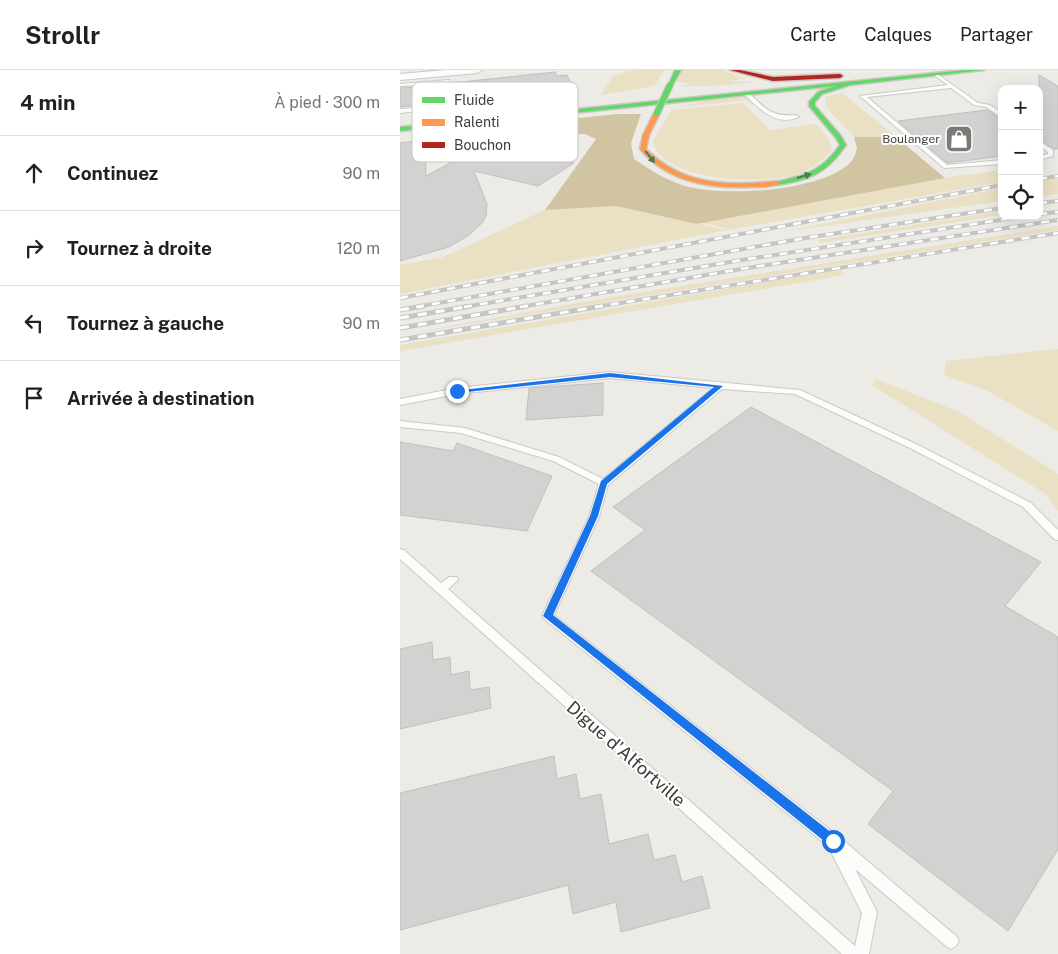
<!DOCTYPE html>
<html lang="fr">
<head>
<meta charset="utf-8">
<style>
  body { margin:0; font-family:"Public Sans",sans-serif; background:#f2f2f2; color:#202124 }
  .controls { position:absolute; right:15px; top:15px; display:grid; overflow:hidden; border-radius:10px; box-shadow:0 5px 20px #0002 }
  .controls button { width:45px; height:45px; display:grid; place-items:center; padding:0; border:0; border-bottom:1px solid #e0e0e0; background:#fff; color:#202124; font:25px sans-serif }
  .stop { position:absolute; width:15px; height:15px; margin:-11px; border:4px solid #1a73e8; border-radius:50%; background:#fff }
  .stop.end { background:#1a73e8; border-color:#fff; box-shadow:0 1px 5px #0008 }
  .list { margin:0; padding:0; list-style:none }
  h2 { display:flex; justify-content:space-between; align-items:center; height:65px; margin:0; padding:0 20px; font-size:21px }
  h2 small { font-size:16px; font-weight:400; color:#757577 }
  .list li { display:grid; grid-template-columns:32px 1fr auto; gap:15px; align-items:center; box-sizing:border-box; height:75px; padding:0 20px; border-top:1px solid #e0e0e0 }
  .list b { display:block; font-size:19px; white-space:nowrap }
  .list em { font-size:16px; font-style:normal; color:#757577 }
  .icon { flex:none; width:28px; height:28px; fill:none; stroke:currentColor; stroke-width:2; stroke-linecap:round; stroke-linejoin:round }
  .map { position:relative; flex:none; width:658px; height:884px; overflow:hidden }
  header { display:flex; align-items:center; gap:30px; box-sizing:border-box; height:70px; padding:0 25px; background:#fff; border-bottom:1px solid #e0e0e0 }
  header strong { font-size:24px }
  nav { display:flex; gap:28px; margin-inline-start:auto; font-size:18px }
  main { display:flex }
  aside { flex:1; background:#fff }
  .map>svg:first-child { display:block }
  .green { fill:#eae0c4 }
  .forest { fill:#d1c4a2 }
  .building { fill:#d3d2d1; stroke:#c1c0c0 }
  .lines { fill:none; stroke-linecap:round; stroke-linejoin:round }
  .lane-casing { stroke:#cbc9c6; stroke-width:2 }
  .street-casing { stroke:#cbc9c6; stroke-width:2 }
  .fast-casing { stroke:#cbc9c6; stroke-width:3 }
  .slow-casing { stroke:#cbc9c6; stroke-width:3 }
  .jam-casing { stroke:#cbc9c6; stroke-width:3 }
  .lane { fill:#fcfcfb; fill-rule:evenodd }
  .street { fill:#fcfcfb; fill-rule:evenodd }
  .fast { fill:#63d668; fill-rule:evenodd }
  .slow { fill:#ff974d; fill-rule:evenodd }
  .jam { fill:#b3261e; fill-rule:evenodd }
  .rail-far1-casing { stroke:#c5c5c3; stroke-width:4 }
  .rail-casing { stroke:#c5c5c3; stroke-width:5 }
  .rail-far1 { stroke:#fff; stroke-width:2.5; stroke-dasharray:8; stroke-linecap:butt }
  .rail { stroke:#fff; stroke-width:3; stroke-dasharray:9; stroke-linecap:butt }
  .fast-bridge-casing { stroke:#cbc9c6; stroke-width:8; stroke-linecap:butt }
  .fast-bridge { stroke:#63d668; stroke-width:6 }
  .oneway { fill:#4d7a4c }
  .route { fill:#1a73e8 }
  .labels { text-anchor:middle; stroke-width:4; stroke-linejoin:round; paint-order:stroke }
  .far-poi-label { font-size:12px; fill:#3e3d39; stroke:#fff; text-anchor:end }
  .near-street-label { font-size:18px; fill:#3e3d39; stroke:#fff }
  .key { fill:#fff; stroke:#c5c5c4; stroke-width:1 }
  .key-label { font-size:14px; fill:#3e3d39 }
</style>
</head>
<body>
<header>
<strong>Strollr</strong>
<nav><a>Carte</a><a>Calques</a><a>Partager</a></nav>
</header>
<main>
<aside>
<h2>4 min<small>À pied · 300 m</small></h2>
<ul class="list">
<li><svg class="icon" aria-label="ahead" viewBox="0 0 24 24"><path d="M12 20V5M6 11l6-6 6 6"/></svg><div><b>Continuez</b></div><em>90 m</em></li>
<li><svg class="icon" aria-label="right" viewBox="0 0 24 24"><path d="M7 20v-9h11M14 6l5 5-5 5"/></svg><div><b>Tournez à droite</b></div><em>120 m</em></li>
<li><svg class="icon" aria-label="left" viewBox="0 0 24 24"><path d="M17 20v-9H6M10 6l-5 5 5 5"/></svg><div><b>Tournez à gauche</b></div><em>90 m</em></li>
<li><svg class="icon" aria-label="arrive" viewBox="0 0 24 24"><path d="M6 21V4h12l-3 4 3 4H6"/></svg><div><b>Arrivée à destination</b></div></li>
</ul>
</aside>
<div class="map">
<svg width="658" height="884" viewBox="0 0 658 884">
  <rect width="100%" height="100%" fill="#ecebe6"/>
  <!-- green -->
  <g class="green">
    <polygon points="235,0 265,0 254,16 201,25 213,6"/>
    <polygon points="282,0 322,0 346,9 328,11 355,12 312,16 278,16 294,14 277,12"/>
    <polygon points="442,23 496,67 454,67 425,36 426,27"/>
    <polygon points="347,27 349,30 277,37 311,30"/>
    <path d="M343,33L370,60L416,54L428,67L432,80C422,91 412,99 398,104C365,115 262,113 253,71L272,40Z"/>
    <polygon points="602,100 602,112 327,160 0,224 0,195 43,187 145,140 216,136 326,160 325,158 303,153 545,108"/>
    <polygon points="658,109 658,124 639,126 639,111"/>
    <polygon points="602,118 602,131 382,162"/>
    <polygon points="602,141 602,145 420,173 418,170"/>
    <polygon points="658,156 658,160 0,265 200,229"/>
    <polygon points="441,199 445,205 0,281 0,275"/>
    <polygon points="658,279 658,361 588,321 544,305 546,291"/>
    <polygon points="476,309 559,342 654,401 658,404 658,441 647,425 472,315"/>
  </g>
  <!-- forest -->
  <path class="forest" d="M217,44H241L231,73L234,89C250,100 266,110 285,116C323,127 422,122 451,92C454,89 456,82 457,78L454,67H496L545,108L297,154L216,136L145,140L196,69L185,64L141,65L133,53Z"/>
  <!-- building -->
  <g class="building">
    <polygon points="155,2 157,6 167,5 175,22 58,34 56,31 52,13"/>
    <polygon points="639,5 658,16 658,79 654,79 639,69"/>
    <polygon points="44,15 47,32 0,37 0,18"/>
    <polygon points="587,40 602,50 602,86 547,93 498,51"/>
    <polygon points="25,70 26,106 87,73 174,93 138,116 74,101 87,134 86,146 83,152 69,165 49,177 0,191 0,73"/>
    <polygon points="203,313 203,345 126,350 129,318"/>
    <polygon points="351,337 641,492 605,536 658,567 658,779 608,861 468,754 493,721 191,501 245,460 213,437"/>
    <polygon points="0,372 53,381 57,373 152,406 127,461 0,445"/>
    <polygon points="32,572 33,590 50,587 51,605 69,601 70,620 89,617 91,638 0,659 0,579"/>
    <polygon points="154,686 157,709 176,704 180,729 201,724 209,774 248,764 254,790 275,785 282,812 302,806 310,838 221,862 216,832 173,844 168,815 0,860 0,723"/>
  </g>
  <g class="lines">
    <!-- lane casing -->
    <g class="lane-casing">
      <g id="lane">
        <polygon points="536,3 578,33 590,35 602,43 602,48 586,37 574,35 551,18 467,27 547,95 602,90 602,94 544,98 460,26 548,15 534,5"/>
        <polygon points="49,10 55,37 0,43 0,39 50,35 45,13 0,16 0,14"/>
        <path d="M345,23H349C365,39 372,47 396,45L399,47C377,57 359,39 345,25Z"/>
        <polygon points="639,71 653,80 653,86 639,90 639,86 648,84 648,82 639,76"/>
        <polygon points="210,302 400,320 518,375 631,433 658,460 658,470 654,469 623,437 512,379 395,324 322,319 208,415 199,447 154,545 438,766 556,866 559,871 556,876 551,879 546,876 455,799 477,842 469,884 442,884 0,489 0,479 4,480 41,513 49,507 57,507 58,510 48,519 455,876 462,843 428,776 144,549 142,546 189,447 199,414 153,391 61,363 0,357 0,351 65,358 159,387 203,409 313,318 210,308 57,324 0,335 0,329 57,318"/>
      </g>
    </g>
    <!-- street casing -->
    <g class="street-casing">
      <polygon id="street" points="46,0 82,0 77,3 0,10 0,4"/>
    </g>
    <!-- fast casing -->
    <g class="fast-casing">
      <g id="fast">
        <polygon points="275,0 281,0 272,16 268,16"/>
        <path d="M565,0H584L450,15L422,24L415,32V36L441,66L446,75C427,103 410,110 377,115L375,114V112C405,105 421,102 440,75L436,68L409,36V32L418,22L435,16L0,61V57Z"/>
      </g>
    </g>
    <!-- slow casing -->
    <g class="slow-casing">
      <path id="slow" d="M257,41L260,43L249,65L246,79C283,116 328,116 377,111L380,113C374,117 362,117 354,117C312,119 268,113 240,79L243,65L254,43Z"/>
    </g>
    <!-- jam casing -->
    <g class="jam-casing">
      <polygon id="jam" points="330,0 340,0 373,7 440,4 443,6 440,8 373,11"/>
    </g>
    <!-- lane -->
    <use href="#lane" class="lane"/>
    <!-- street -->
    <use href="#street" class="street"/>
    <!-- fast -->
    <use href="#fast" class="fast"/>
    <!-- slow -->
    <use href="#slow" class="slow"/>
    <!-- jam -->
    <use href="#jam" class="jam"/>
    <!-- rail-far1 casing -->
    <g class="rail-far1-casing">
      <g id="rail-far1">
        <polyline points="639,109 658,106"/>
        <polyline points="639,133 658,131"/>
        <polyline points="639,144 658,142"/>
        <polyline points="0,228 602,115"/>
        <polyline points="16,237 405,168 602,138"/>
        <polyline points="64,237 342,190 626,146"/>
        <polyline points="120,237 347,198 658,150"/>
        <polyline points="195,237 658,163"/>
      </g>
    </g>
    <!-- rail casing -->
    <g class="rail-casing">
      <g id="rail">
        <polyline points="0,240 23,236"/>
        <polyline points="0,248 71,236"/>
        <polyline points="0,258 127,236"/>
        <polyline points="0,270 202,236"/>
      </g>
    </g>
    <!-- rail-far1 -->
    <use href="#rail-far1" class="rail-far1"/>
    <!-- rail -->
    <use href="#rail" class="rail"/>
    <!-- fast-bridge casing -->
    <g class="fast-bridge-casing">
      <polyline id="fast-bridge" points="257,43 270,15"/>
    </g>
    <!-- fast-bridge -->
    <use href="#fast-bridge" class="fast-bridge"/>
  </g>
  <!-- one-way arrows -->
  <defs><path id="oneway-solid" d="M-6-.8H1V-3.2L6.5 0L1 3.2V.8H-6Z" transform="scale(1.25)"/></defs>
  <g class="oneway">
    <use href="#oneway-solid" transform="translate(250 87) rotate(51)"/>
    <use href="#oneway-solid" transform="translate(404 106) rotate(-16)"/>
  </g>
  <!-- route -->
  <polygon class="route" points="210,303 323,316 207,414 198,446 153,545 437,767 437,775 429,775 143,546 190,446 201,411 314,317 210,307 57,323 53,321"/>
  <!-- icons -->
  <defs>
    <g id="shop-square" transform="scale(1.4375)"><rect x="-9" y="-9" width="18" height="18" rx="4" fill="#7b7a76" stroke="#fff"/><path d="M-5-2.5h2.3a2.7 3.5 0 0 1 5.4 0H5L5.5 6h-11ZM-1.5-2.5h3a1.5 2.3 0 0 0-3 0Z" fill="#fff"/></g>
  </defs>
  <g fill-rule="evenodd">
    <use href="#shop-square" x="559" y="69"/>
  </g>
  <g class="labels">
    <!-- far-poi labels -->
    <g class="far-poi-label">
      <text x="540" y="73">Boulanger</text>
    </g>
    <!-- near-street labels -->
    <g class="near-street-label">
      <text transform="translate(226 684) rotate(41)" y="6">Digue d'Alfortville</text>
    </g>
  </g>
  <!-- legend -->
  <rect x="12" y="12" width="166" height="80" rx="8" class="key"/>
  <rect x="22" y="27" width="23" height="6" fill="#63d668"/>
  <rect x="22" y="49" width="23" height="7" fill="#ff974d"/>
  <rect x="22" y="72" width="23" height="6" fill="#b3261e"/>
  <g class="key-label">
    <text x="54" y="35">Fluide</text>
    <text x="54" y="57">Ralenti</text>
    <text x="54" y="80">Bouchon</text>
  </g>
</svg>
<div class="controls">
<button>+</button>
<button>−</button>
<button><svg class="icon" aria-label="locate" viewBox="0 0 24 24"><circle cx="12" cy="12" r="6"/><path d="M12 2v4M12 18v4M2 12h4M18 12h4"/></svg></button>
</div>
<div class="stop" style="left:433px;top:771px"></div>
<div class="stop end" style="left:57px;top:321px"></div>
</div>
</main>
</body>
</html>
